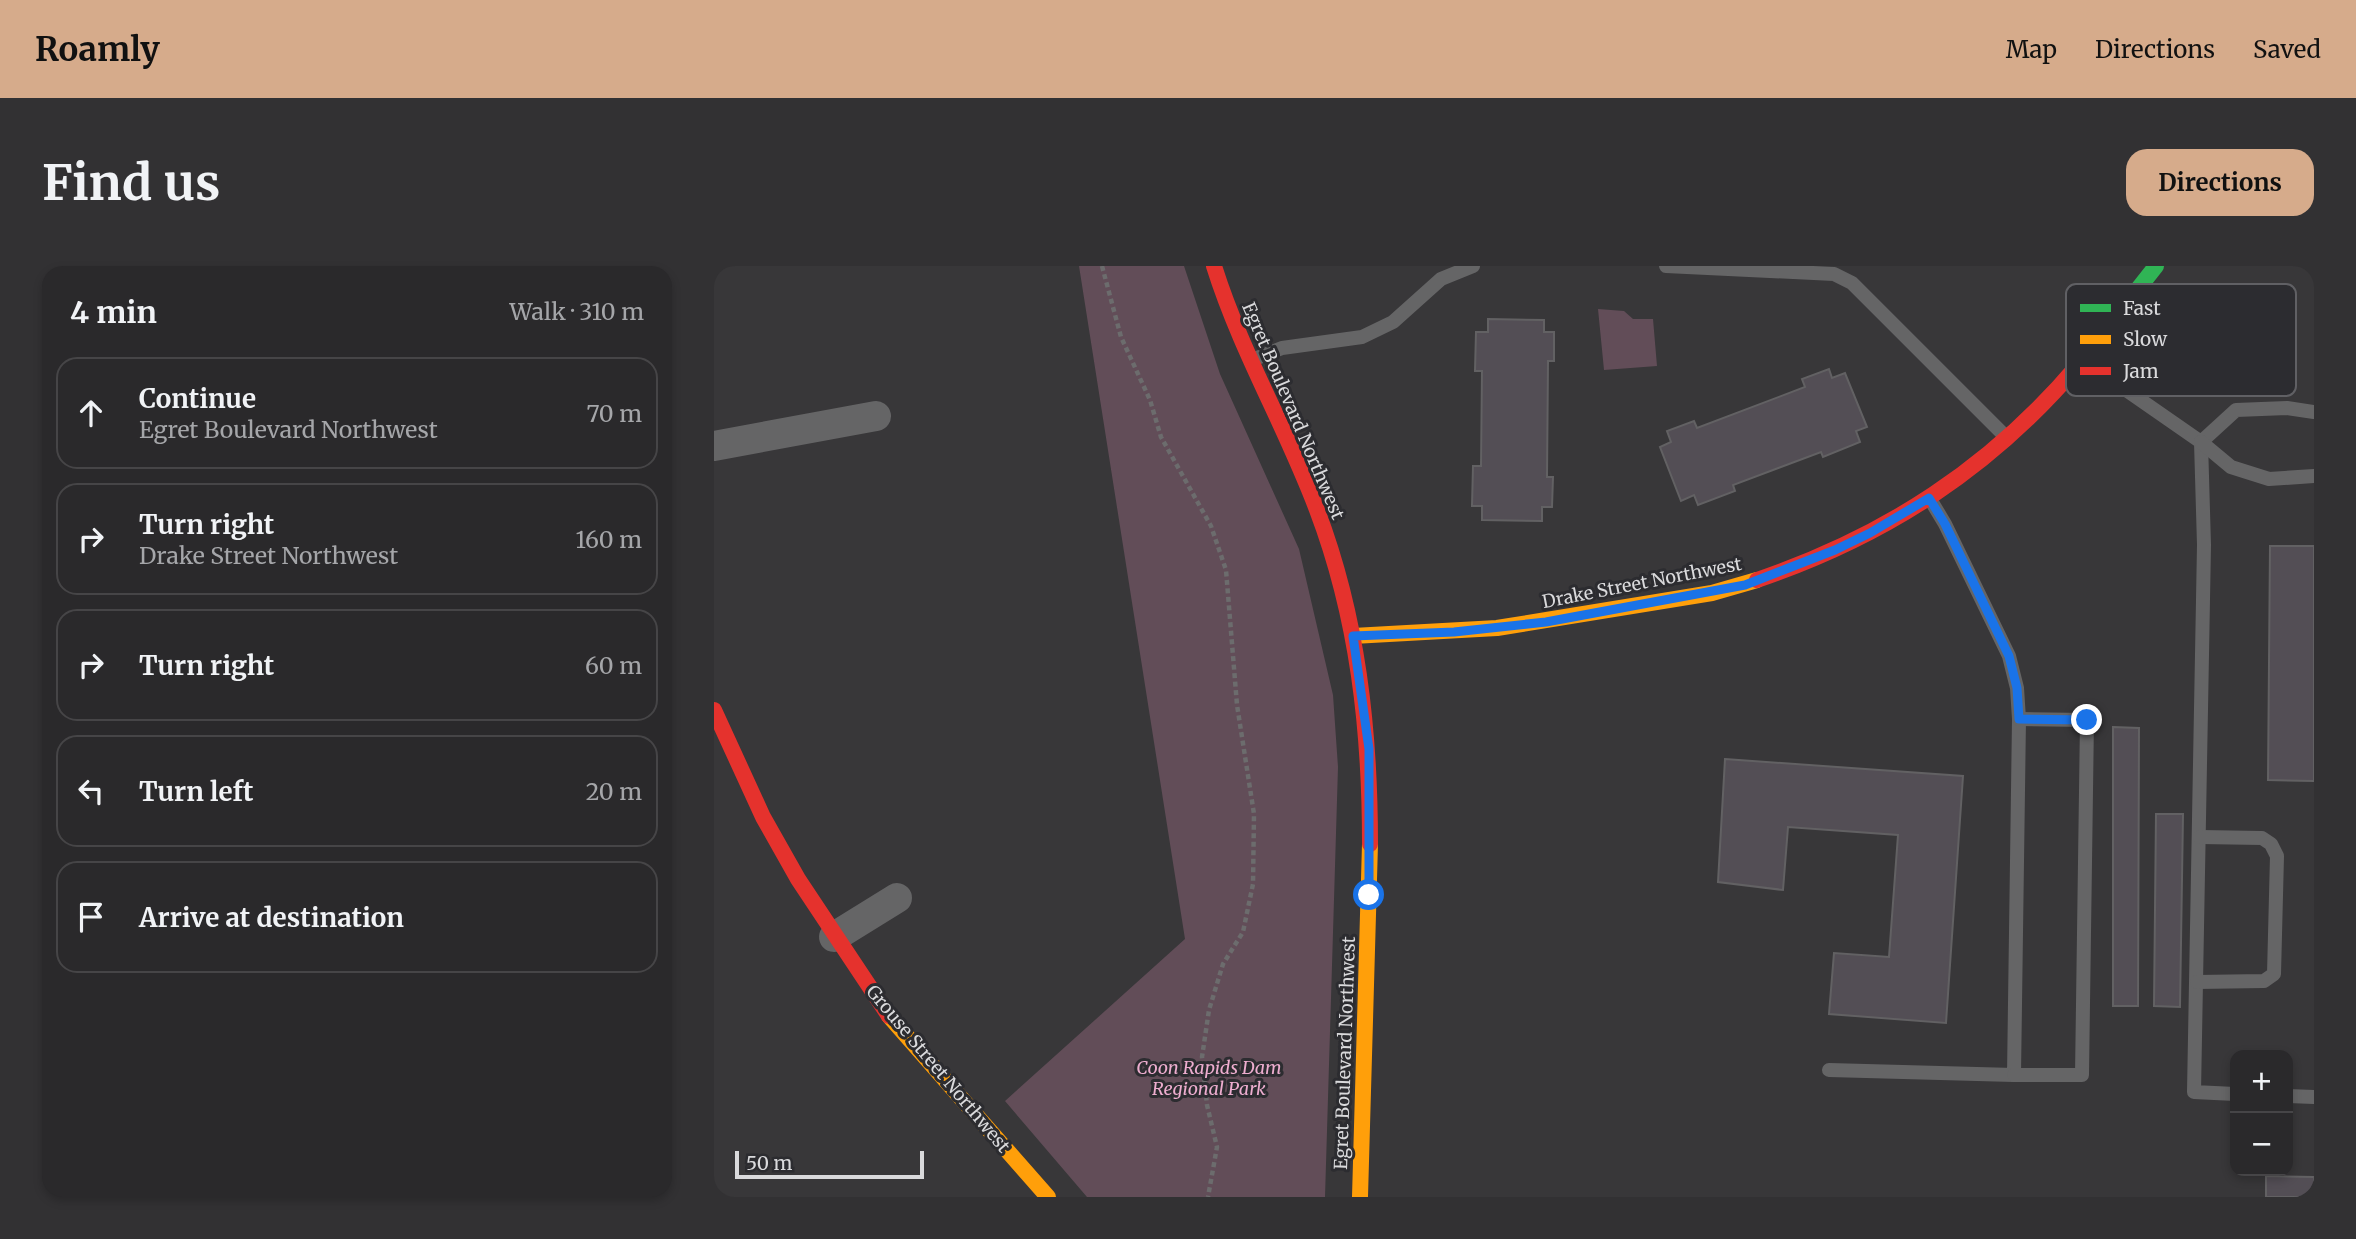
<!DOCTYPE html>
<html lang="en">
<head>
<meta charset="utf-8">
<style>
  body { margin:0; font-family:Merriweather,serif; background:#323133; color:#f1f3f6 }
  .controls { position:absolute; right:21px; bottom:21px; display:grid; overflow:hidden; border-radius:14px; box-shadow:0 4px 10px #0003 }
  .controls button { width:63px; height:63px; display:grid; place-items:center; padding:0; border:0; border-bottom:2px solid #464547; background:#2a292b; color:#f1f3f6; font:35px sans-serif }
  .scale { position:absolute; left:21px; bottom:18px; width:189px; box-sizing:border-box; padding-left:7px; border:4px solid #dadadc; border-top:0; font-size:19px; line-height:24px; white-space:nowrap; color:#dadadc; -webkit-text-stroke:5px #2c2c30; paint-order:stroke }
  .stop { position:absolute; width:21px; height:21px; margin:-16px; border:5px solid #1a73e8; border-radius:50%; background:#fff }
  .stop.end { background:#1a73e8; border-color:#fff; box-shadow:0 2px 7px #0008 }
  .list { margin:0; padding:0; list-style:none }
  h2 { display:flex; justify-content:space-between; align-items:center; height:91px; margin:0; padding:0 28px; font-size:30px }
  h2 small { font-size:23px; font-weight:400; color:#a5a6a9 }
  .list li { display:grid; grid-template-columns:46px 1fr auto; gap:21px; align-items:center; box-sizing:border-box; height:112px; margin:0 14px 14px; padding:0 14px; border:2px solid #464547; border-radius:21px }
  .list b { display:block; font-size:26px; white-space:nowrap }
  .list p { margin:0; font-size:23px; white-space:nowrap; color:#a5a6a9 }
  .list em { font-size:23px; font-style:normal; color:#a5a6a9 }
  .icon { flex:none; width:38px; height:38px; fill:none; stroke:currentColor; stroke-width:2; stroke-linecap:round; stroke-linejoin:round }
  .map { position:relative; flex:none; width:1600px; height:931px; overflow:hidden; border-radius:21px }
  header { display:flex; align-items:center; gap:42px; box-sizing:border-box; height:98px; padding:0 35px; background:#d6ab8b; color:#111 }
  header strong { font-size:33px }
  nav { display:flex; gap:38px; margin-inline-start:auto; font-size:24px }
  .intro { display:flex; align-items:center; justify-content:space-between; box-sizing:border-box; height:168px; padding:0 42px }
  h1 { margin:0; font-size:49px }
  .button { padding:18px 32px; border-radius:21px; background:#d6ab8b; color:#111; font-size:24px; font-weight:700 }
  main { display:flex; gap:42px; padding:0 42px }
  aside { flex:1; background:#2a292b; border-radius:21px; box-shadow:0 4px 10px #0003 }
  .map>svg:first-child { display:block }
  .green { fill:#624d58 }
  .building { fill:#534e55; stroke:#626163; stroke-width:2 }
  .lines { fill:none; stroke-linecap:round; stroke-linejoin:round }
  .path { stroke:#6c6c6d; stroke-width:4.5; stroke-dasharray:5 3.5; stroke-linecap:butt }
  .lane { stroke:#656566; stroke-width:14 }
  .street { stroke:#656566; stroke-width:30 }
  .fast { stroke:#30b455; stroke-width:16 }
  .slow { stroke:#ff9f0a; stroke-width:16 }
  .jam { stroke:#e5322d; stroke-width:16 }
  .route { stroke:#1a73e8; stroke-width:9 }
  .labels { text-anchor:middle; stroke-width:6; stroke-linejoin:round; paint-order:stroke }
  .street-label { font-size:18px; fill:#dadadc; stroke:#2c2c30 }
  .park-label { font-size:18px; font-style:italic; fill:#edadcf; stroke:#2c2c30 }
  .key { fill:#2c2c30; stroke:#606064; stroke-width:2 }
  .key-label { font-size:19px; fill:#dadadc }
</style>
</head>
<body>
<header>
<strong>Roamly</strong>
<nav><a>Map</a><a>Directions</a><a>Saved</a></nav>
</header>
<div class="intro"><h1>Find us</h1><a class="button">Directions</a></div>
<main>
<aside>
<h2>4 min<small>Walk · 310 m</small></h2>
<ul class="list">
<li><svg class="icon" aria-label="ahead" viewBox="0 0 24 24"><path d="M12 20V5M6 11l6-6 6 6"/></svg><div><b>Continue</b><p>Egret Boulevard Northwest</p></div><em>70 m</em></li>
<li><svg class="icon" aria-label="right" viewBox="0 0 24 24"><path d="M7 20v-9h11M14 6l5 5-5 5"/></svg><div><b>Turn right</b><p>Drake Street Northwest</p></div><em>160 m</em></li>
<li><svg class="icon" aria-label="right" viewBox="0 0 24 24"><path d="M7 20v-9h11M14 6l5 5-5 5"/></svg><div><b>Turn right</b></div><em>60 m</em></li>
<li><svg class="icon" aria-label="left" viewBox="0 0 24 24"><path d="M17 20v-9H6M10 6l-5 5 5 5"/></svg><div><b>Turn left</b></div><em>20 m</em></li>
<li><svg class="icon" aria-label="arrive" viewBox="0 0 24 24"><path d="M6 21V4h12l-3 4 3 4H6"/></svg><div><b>Arrive at destination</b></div></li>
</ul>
</aside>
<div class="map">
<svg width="1600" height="931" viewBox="0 0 1600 931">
  <rect width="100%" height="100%" fill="#383739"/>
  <!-- green -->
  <g class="green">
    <polygon points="365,0 470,0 506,108 585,283 619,429 624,501 611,931 373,931 291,835 471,673"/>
    <polygon points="884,43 910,45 919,53 939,53 943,100 890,104"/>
  </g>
  <!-- building -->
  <g class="building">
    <polygon points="774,53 830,54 830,66 840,66 840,95 834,95 833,211 839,211 838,241 828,241 828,255 768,254 768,240 758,240 759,200 767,200 768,105 761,105 762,66 774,66"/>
    <polygon points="1115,103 1118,112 1131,107 1153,161 1142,165 1146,176 1109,191 1107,186 1019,219 1021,225 984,239 980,229 967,235 946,181 957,176 953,165 980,155 983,162 1091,121 1088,113"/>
    <polygon points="1556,280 1600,280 1600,515 1554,514"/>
    <polygon points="1399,461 1425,462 1424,740 1399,740"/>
    <polygon points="1011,493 1249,510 1232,757 1115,748 1120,687 1175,691 1184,569 1074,561 1069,624 1004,616"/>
    <polygon points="1442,548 1469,548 1466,741 1440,740"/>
    <polygon points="1552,910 1600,911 1600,931 1552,931"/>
  </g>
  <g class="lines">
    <!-- path -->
    <polyline class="path" points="388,0 407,71 436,134 447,171 497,260 512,304 523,439 540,548 539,618 529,666 509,698 495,744 488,791 493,839 503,881 494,931"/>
    <!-- lane -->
    <g class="lane">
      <polyline points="952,0 1120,8 1138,17 1293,172"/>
      <polyline points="1372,93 1392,110 1487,176 1522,144 1573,142 1600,146"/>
      <polyline points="538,94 568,82 648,71 679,56 727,13 759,0"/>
      <polyline points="1487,176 1490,279 1480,826 1521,828"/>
      <polyline points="1487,176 1517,201 1555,213 1600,210"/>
      <polyline points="1483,716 1550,715 1560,708 1563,590 1557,578 1548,572 1486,571"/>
      <polyline points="1115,804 1300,809 1305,453 1303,422 1295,390 1231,258 1216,233"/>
      <polyline points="1300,809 1368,809 1373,454 1305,453"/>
      <polyline points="1574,830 1600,831"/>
    </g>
    <!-- street -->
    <g class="street">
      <polyline points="0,180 162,150"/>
      <polyline points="120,671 183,632"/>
    </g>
    <!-- fast -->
    <polyline class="fast" points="1365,98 1442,0"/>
    <!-- slow -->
    <g class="slow">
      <polyline points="639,370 783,362 998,327 1043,314"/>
      <polyline points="175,750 334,931"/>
      <polyline points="646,931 656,578"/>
    </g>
    <!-- jam -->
    <g class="jam">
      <path d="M500,0C527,86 572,161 603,244C644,352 656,464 656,578"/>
      <path d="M1043,314C1172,270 1277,202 1365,98"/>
      <polyline points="0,444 49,551 84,613 175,750"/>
    </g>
  </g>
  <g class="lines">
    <!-- route -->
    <polyline class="route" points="655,629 655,483 639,370 740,366 832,356 1031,319 1121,284 1156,267 1215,232 1231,258 1295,390 1303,422 1305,453 1373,454"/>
  </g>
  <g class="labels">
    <!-- street labels -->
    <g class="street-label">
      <text transform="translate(579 145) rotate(67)" y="6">Egret Boulevard Northwest</text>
      <text transform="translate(928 317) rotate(-11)" y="6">Drake Street Northwest</text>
      <text transform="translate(631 787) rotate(-88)" y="6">Egret Boulevard Northwest</text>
      <text transform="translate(224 803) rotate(50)" y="6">Grouse Street Northwest</text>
    </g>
    <!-- park labels -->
    <g class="park-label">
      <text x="495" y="808">Coon Rapids Dam<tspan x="495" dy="21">Regional Park</tspan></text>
    </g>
  </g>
  <!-- legend -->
  <rect x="1352" y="18" width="230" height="112" rx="10" class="key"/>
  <rect x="1366" y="38" width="31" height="8" fill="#30b455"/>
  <rect x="1366" y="69" width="31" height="9" fill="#ff9f0a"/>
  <rect x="1366" y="101" width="31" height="8" fill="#e5322d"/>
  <g class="key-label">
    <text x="1409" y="49">Fast</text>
    <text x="1409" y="80">Slow</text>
    <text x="1409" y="112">Jam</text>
  </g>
</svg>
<div class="controls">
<button>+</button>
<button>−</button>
</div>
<div class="scale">50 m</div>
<div class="stop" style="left:655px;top:629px"></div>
<div class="stop end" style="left:1373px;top:454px"></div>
</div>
</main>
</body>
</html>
